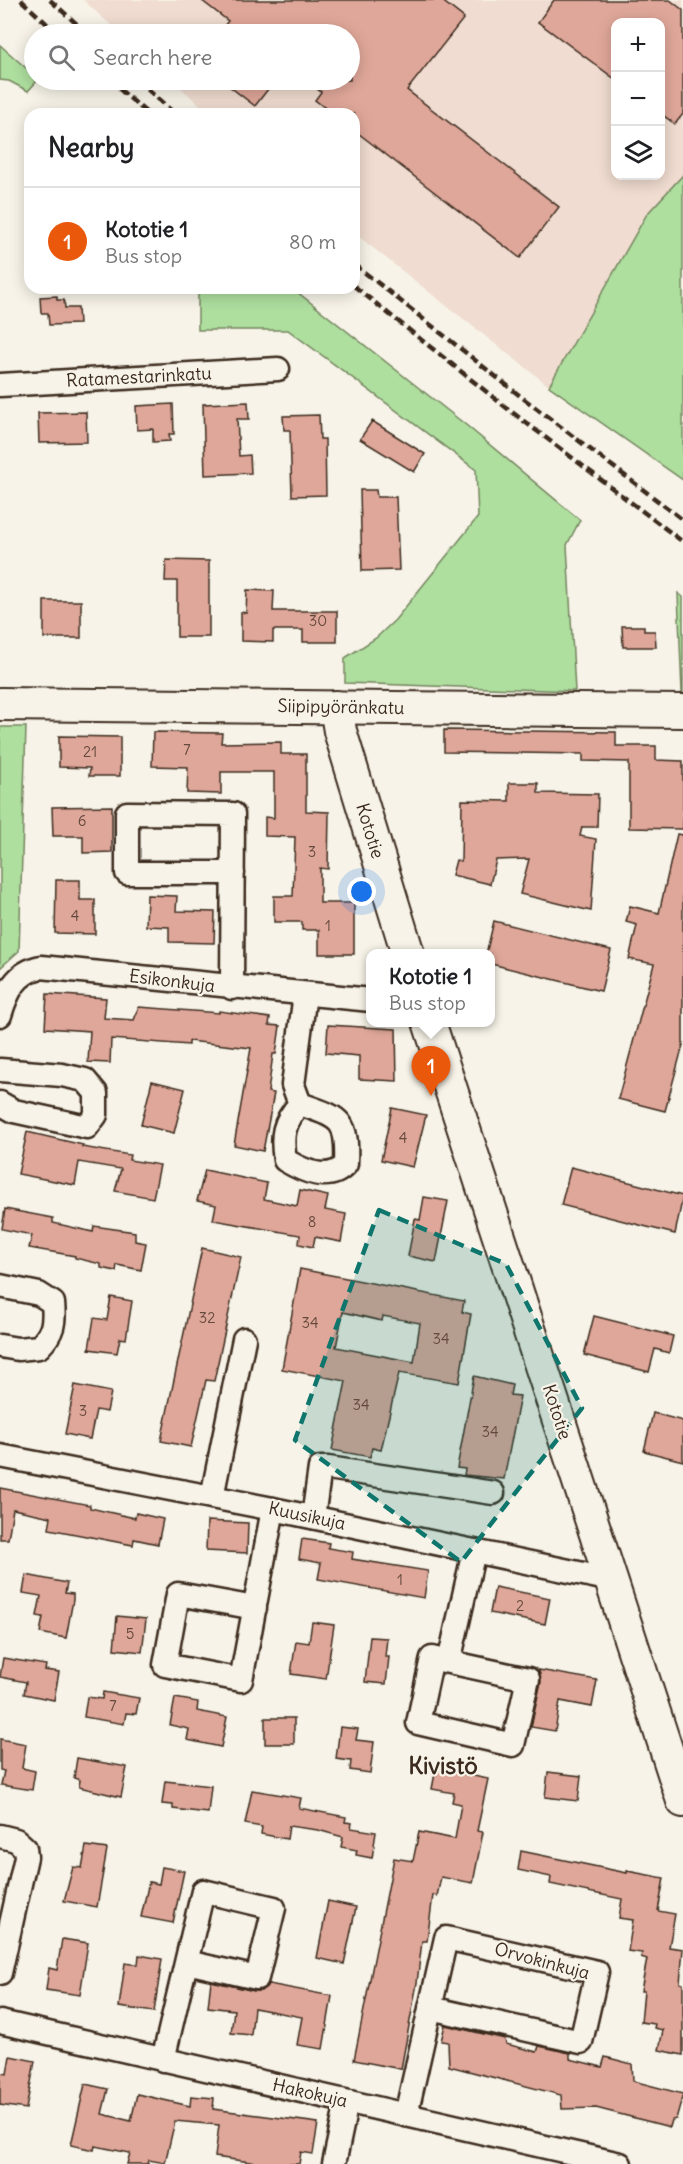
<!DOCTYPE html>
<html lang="en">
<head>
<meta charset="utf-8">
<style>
  body { margin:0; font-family:Delius,sans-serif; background:#f6f6f6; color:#202124 }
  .controls { position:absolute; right:18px; top:18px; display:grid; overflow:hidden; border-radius:12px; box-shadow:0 3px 15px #0003 }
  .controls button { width:54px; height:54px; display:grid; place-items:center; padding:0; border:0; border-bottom:2px solid #e0e0e0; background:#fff; color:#202124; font:30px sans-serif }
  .you { position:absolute; left:362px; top:892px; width:21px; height:21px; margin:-15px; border:4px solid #fff; border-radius:50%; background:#1a73e8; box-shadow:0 0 0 9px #1a73e833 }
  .badge { display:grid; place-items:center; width:39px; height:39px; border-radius:50%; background:#ea580c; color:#fff; font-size:20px; font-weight:700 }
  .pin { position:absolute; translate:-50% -50px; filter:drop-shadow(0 2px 3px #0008) }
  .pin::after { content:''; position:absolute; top:32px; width:21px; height:18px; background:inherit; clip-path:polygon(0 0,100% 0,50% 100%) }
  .popup { position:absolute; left:366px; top:949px; width:129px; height:78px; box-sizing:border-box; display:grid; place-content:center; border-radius:12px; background:#fff; filter:drop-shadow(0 2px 4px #0005); font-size:20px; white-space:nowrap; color:#757577 }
  .popup b { font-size:22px; color:#202124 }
  .popup::after { content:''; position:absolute; left:50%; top:100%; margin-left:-12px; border:12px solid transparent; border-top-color:#fff }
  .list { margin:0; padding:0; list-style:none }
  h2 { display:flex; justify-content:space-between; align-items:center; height:78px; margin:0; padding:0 24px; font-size:26px }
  h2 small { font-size:20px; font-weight:400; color:#757577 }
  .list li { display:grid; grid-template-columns:39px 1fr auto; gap:18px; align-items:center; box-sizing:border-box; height:108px; padding:0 24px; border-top:2px solid #e0e0e0 }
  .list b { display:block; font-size:22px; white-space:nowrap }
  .list p { margin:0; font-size:20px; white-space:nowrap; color:#757577 }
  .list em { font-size:20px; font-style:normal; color:#757577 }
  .icon { flex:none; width:33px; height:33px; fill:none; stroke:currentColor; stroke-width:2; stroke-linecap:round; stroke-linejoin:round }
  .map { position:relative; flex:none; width:683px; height:2164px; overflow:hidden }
  .search { position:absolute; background:#fff; box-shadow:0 3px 15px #0003; left:24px; top:24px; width:336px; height:66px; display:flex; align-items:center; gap:15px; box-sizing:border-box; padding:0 21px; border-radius:33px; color:#757577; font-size:22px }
  .panel { position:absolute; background:#fff; box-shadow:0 3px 15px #0003; left:24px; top:108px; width:336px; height:186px; border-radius:18px }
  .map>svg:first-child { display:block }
  .built { fill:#f0dcd0; fill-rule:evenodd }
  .green { fill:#aedf9f; stroke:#74845e; stroke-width:1.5 }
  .building { fill:#dfa799; stroke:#3b2a1e; stroke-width:1.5; fill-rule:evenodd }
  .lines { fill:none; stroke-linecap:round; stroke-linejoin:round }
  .street-casing { stroke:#3b2a1e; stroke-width:27 }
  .secondary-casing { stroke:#3b2a1e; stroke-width:36 }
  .street { stroke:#f7f3e8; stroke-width:22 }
  .secondary { stroke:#f7f3e8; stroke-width:32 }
  .rail { stroke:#3b2a1e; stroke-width:4.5; stroke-dasharray:9 4.5; stroke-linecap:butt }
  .marked { fill:#0f766e; fill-opacity:0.2; stroke:#0f766e; stroke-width:4.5; stroke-dasharray:12 8; stroke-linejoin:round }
  .labels { text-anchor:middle; stroke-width:4.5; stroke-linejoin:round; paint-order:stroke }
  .number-label { font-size:15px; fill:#64493d }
  .street-label { font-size:18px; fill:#3b2a1e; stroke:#f7f3e8 }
  .district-label { font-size:24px; font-weight:bold; fill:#3b2a1e; stroke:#f7f3e8 }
</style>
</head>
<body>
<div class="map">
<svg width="683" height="2164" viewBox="0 0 683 2164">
  <rect width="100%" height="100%" fill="#f7f3e8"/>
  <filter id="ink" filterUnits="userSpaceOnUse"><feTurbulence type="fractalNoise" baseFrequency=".0167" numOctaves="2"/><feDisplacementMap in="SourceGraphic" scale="12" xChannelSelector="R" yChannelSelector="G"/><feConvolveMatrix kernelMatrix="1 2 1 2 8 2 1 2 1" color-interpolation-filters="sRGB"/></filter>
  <g filter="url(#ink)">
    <!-- built -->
    <path class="built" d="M83,0H683V175L647,214L549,386L354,233V114H210L172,80H350V34H121ZM616,22H660V176H616Z"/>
    <!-- green -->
    <g class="green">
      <polygon points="0,45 34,75 34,80 38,80 28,91 9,81 0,80"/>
      <polygon points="683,175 683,480 549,386 647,214"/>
      <polygon points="198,288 292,288 466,425 580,520 567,545 575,691 345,683 345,658 376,638 395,620 478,517 476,470 288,330 198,330"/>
      <polygon points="678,593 683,597 683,693 682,693"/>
      <polygon points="0,727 26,727 19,951 0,968"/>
    </g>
    <!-- building -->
    <g class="building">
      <polygon points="201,0 441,0 464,18 407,90 559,207 520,258 354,130 354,114 333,114 315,100 321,92 305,80 350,80 350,34 218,34 228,21"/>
      <polygon points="554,0 670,0 683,10 683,114 675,124 660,113 660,22 615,22 615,79 538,22"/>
      <polygon points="221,80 275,80 255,106"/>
      <polygon points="57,296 57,300 64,300 65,308 78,308 79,324 49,325 48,313 41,313 40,297"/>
      <polygon points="248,402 249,419 237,419 239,456 250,455 251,473 205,475 203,404"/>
      <polygon points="173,404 174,434 169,434 170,441 153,442 153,429 137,430 136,406"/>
      <polygon points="86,412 87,442 39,443 38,413"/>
      <polygon points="319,415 320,439 325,439 326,495 292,496 290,430 284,430 283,416"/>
      <polygon points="372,421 425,454 414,472 360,439"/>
      <polygon points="360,490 376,490 377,497 396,497 399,570 362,571"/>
      <polygon points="166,560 209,561 209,637 177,637 177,581 165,581"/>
      <polygon points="247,590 274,591 273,611 337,611 337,642 303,642 303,630 273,630 273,642 241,641 241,612 246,613"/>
      <rect x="44" y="601" width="37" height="37"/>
      <polygon points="622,626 644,626 644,631 655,631 656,647 623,647"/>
      <polygon points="444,730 616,732 616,746 656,746 656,760 683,761 683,829 629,828 629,762 583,761 583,754 444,752"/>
      <polygon points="153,732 222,733 221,743 281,742 281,754 306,754 306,811 329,812 328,869 320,868 320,903 354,903 354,954 319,954 319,930 302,930 302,922 274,922 274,896 293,896 295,837 265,836 265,817 274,818 274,772 221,772 221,794 187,793 188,767 152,766"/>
      <polygon points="59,736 120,737 120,776 89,776 90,768 59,767"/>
      <polygon points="509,783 538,783 538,793 598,794 597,827 582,827 580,836 596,839 591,911 520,894 529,859 496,860 490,884 452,875 456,860 461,861 462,800 509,801"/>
      <polygon points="112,806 112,852 83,853 83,836 53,836 52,807"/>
      <polygon points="677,834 683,835 683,1045 665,1111 618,1099 654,964 629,959 637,925 626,922 630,906 659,913"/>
      <polygon points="56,880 80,880 80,900 95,900 95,934 55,933"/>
      <polygon points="147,895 177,896 176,911 215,912 214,943 169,942 169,927 146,926"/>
      <polygon points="494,921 611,950 601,991 491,964 491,954 486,954"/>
      <polygon points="47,994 106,998 104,1018 134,1020 139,1007 219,1013 219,1011 270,1018 269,1025 280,1026 276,1054 273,1054 268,1092 274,1093 263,1151 234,1145 251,1048 189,1041 189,1045 111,1039 110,1063 88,1062 90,1031 45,1028"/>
      <polygon points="328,1025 396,1029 397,1081 359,1079 359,1056 326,1053"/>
      <polygon points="152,1081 185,1089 174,1133 141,1125"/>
      <polygon points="392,1108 426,1115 413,1167 381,1160"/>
      <polygon points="27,1132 83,1145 82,1147 130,1155 129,1160 160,1165 153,1198 115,1191 121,1169 79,1162 75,1185 18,1174"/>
      <polygon points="571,1167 683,1196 675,1234 561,1205"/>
      <polygon points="205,1170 267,1183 264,1199 297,1206 300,1190 328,1196 325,1210 346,1214 341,1242 315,1237 313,1247 299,1244 300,1235 213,1220 216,1205 197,1201"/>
      <polygon points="424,1197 448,1201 436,1262 408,1256 415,1219 420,1220"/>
      <polygon points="5,1209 53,1218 53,1223 93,1232 94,1226 135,1232 135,1241 146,1243 141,1270 117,1265 116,1271 101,1268 101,1264 75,1258 75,1256 29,1248 32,1235 2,1229"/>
      <polygon points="202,1248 241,1257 214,1381 206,1380 191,1447 161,1441"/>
      <path d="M300,1269L464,1301L462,1312L471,1314L459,1383L399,1373L381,1450L372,1448L370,1457L332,1450L346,1381L282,1369ZM343,1312L382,1321L383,1316L420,1323L414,1362L336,1347Z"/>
      <polygon points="111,1297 132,1301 126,1339 120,1338 117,1353 89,1349 94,1318 107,1320"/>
      <polygon points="594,1316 673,1336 669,1353 655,1349 649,1372 584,1355"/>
      <polygon points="474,1376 512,1385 510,1395 520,1396 504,1479 464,1475 465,1469 457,1468"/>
      <polygon points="75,1385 111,1392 107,1412 96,1410 90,1439 65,1434"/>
      <polygon points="653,1413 683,1421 683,1461 644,1451"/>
      <polygon points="0,1488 90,1505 90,1508 135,1518 136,1513 163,1519 158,1544 134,1539 133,1545 49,1529 51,1517 13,1509 8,1539 0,1539"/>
      <polygon points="207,1521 248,1523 247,1553 206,1551"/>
      <polygon points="302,1539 329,1543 328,1548 353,1552 352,1559 428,1571 424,1598 318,1579 321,1563 299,1559"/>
      <polygon points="26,1575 67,1583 65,1593 73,1594 73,1600 66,1638 40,1633 43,1617 37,1616 41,1596 23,1593"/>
      <polygon points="495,1587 550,1598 545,1624 490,1613"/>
      <polygon points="117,1616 146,1619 142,1652 114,1649"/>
      <polygon points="312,1622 334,1625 326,1679 291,1674 296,1641 309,1643"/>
      <polygon points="370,1637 387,1638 385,1657 389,1657 386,1684 365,1682"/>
      <polygon points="3,1658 46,1665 45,1670 59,1672 54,1700 24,1694 26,1682 0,1677"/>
      <polygon points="539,1670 597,1680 592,1707 560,1701 555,1731 531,1727 541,1682"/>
      <polygon points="103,1692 139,1698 136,1714 126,1713 124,1724 84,1717 87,1697 102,1699"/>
      <polygon points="175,1698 198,1702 197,1711 227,1717 221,1747 187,1740 189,1729 170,1725"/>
      <rect x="265" y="1718" width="29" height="26"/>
      <polygon points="340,1727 358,1729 356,1740 374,1742 370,1773 350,1770 351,1761 336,1759"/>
      <polygon points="0,1739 26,1744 22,1768 35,1771 32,1790 1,1785 4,1771 0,1770"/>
      <polygon points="77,1758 127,1767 121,1797 79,1787 80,1780 74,1778"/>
      <polygon points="436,1768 488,1779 477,1831 483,1832 473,1883 441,1877 437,1896 433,1895 427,1941 422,1941 417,1983 401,2069 354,2060 394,1858 413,1861 419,1832 455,1839 461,1804 452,1802 454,1793 432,1789"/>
      <polygon points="548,1772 581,1776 578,1801 545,1797"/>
      <polygon points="165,1781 211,1786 208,1813 173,1809 173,1805 162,1804"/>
      <polygon points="252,1790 301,1798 299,1808 346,1817 345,1822 352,1823 351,1828 376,1832 372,1858 356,1855 357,1850 341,1847 343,1837 318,1830 289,1826 287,1839 261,1834 262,1827 245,1824"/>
      <polygon points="86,1846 107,1849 97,1907 64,1901 73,1867 82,1868"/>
      <polygon points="521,1851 627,1873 627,1871 664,1878 658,1911 675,1914 669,1947 683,1949 680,1983 683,1984 683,2055 659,2050 663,2030 654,2028 655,2024 641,2022 644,1991 641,1991 647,1959 641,1957 642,1953 628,1951 633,1920 619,1918 622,1899 550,1884 551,1877 518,1870"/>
      <polygon points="162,1867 184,1871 173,1923 141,1917 149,1882 159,1884"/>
      <polygon points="328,1901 356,1907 344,1964 317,1958"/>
      <polygon points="62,1939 88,1943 80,1995 46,1990 49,1968 57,1970"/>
      <polygon points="139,1955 162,1959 154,2012 119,2007 125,1963 138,1965"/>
      <polygon points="211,1981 254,1991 261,1991 269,1984 332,1996 323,2049 297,2045 302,2017 254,2008 251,2035 231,2033 234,2010 208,2007"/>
      <polygon points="445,2025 505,2039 506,2044 537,2052 539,2046 570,2053 570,2059 602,2067 605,2057 632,2064 633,2081 683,2094 676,2119 672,2120 670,2127 596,2108 562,2109 561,2095 449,2066 448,2042 441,2041"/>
      <polygon points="10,2056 35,2061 26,2109 0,2105 0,2073 7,2074"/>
      <polygon points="85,2084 108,2089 102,2114 131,2121 137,2094 190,2106 191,2096 214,2098 213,2109 318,2123 313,2154 301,2152 299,2164 264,2164 215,2157 219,2125 175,2121 165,2163 149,2160 148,2164 127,2164 130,2153 95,2146 94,2150 71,2145"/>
    </g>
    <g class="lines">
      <!-- street casing -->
      <g class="street-casing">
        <g id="street">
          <polyline points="0,385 278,369"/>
          <polyline points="232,988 233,814 127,813 127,873 233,873"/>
          <path d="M0,1015C7,992 16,972 41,967L371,1000"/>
          <polyline points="0,1070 62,1075 85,1080 96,1093 96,1115 87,1127 14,1111 0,1103"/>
          <path d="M300,1104C340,1118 348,1118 346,1164C330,1183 303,1171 285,1160C281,1136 283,1122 300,1104L293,1085L305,994"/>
          <path d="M0,1286L39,1294L53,1303C55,1323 53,1333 39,1347L18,1349L0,1346"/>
          <polyline points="0,1456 273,1509 612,1580"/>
          <polyline points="212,1497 244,1339"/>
          <polyline points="313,1517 320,1468 328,1468 493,1493"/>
          <polyline points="255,1608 178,1594 165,1665 241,1680 273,1509"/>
          <polyline points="449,1662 528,1679 513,1745 418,1723 432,1658 449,1662 474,1551"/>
          <polyline points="0,1836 16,1840 25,1848 26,1857 0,1973"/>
          <polyline points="0,2022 620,2164"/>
          <polyline points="163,2060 203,1891 274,1908 257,1978 187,1962"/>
          <polyline points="406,2115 446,1938 597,1972 581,2042 430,2008"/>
          <polyline points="334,2164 347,2102"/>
        </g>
      </g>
      <!-- secondary casing -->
      <g class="secondary-casing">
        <g id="secondary">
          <polyline points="0,704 683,711"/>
          <polyline points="336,707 340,731 408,954"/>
          <polyline points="429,1022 683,1801"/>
        </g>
      </g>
      <!-- street -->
      <use href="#street" class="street"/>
      <!-- secondary -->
      <use href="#secondary" class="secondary"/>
      <!-- rail -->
      <g class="rail">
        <polyline points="21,0 58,34"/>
        <polyline points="50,0 88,34"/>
        <polyline points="109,80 148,114"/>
        <polyline points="137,80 175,114"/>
        <polyline points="354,264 519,395 683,520"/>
        <polyline points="354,286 508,409 683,542"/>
      </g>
    </g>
  </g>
  <!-- marked area -->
  <path class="marked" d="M379,1210L506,1264L582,1408L461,1562L295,1440Z"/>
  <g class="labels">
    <!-- number labels -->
    <g class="number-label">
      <text x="318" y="626">30</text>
      <text x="187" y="755">7</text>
      <text x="90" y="757">21</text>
      <text x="82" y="826">6</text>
      <text x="312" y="857">3</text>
      <text x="75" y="921">4</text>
      <text x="328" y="931">1</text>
      <text x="403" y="1143">4</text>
      <text x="312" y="1227">8</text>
      <text x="207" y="1323">32</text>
      <text x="310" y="1328">34</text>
      <text x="441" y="1344">34</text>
      <text x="361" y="1410">34</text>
      <text x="83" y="1416">3</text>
      <text x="490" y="1437">34</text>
      <text x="400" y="1585">1</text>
      <text x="520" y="1611">2</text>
      <text x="130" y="1639">5</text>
      <text x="113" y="1711">7</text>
    </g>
    <!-- street labels -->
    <g class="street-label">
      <text transform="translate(139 377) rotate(-3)" y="6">Ratamestarinkatu</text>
      <text transform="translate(341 707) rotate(1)" y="6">Siipipyöränkatu</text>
      <text transform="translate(370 831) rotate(73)" y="6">Kototie</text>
      <text transform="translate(172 981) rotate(7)" y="6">Esikonkuja</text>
      <text transform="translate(557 1412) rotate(72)" y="6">Kototie</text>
      <text transform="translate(307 1516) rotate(12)" y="6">Kuusikuja</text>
      <text transform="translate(542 1961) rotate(15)" y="6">Orvokinkuja</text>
      <text transform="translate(310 2093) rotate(13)" y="6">Hakokuja</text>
    </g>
    <!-- district labels -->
    <g class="district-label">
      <text x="443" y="1774">Kivistö</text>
    </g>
  </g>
</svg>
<div class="controls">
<button>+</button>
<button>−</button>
<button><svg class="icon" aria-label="layers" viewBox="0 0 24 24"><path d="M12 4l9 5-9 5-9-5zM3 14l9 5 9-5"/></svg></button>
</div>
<div class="you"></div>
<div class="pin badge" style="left:431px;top:1096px">1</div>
<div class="popup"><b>Kototie 1</b>Bus stop</div>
<div class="search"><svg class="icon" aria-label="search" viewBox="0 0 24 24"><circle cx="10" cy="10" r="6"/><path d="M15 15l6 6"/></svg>Search here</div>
<section class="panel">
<h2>Nearby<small></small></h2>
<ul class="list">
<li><span class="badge">1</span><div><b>Kototie 1</b><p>Bus stop</p></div><em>80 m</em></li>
</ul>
</section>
</div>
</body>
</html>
